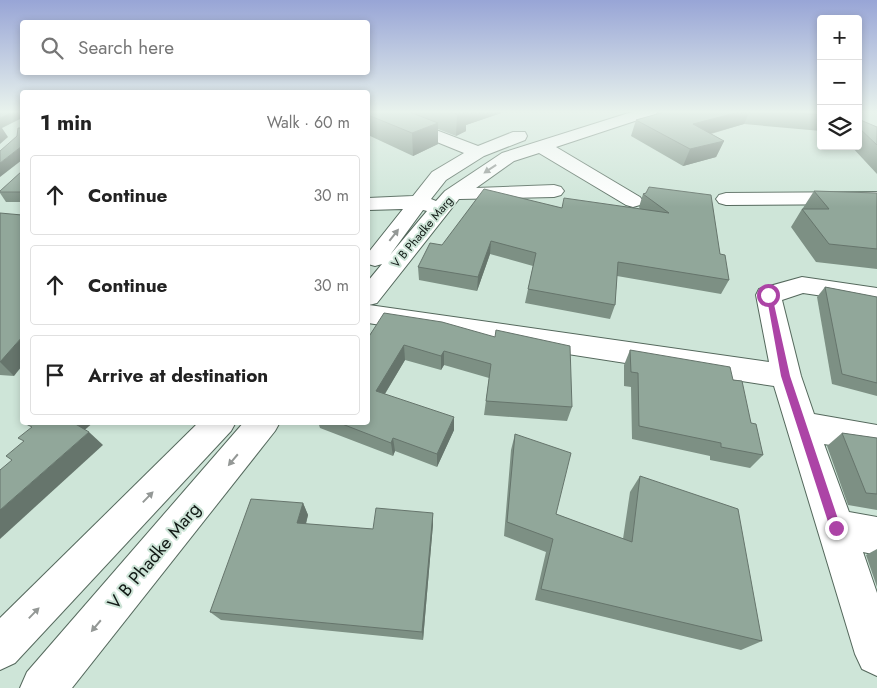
<!DOCTYPE html>
<html lang="en">
<head>
<meta charset="utf-8">
<style>
  body { margin:0; font-family:Jost,sans-serif; background:#f2f2f2; color:#222 }
  .controls { position:absolute; right:15px; top:15px; display:grid; overflow:hidden; border-radius:5px; box-shadow:0 2px 8px #0003 }
  .controls button { width:45px; height:45px; display:grid; place-items:center; padding:0; border:0; border-bottom:1px solid #e0e0e0; background:#fff; color:#222; font:25px sans-serif }
  .stop { position:absolute; width:15px; height:15px; margin:-11px; border:4px solid #ac44a6; border-radius:50%; background:#fff }
  .stop.end { background:#ac44a6; border-color:#fff; box-shadow:0 1px 5px #0008 }
  .list { margin:0; padding:0; list-style:none }
  h2 { display:flex; justify-content:space-between; align-items:center; height:65px; margin:0; padding:0 20px; font-size:21px }
  h2 small { font-size:16px; font-weight:400; color:#767676 }
  .list li { display:grid; grid-template-columns:32px 1fr auto; gap:15px; align-items:center; box-sizing:border-box; height:80px; margin:0 10px 10px; padding:0 10px; border:1px solid #e0e0e0; border-radius:5px }
  .list b { display:block; font-size:19px; white-space:nowrap }
  .list em { font-size:16px; font-style:normal; color:#767676 }
  .icon { flex:none; width:28px; height:28px; fill:none; stroke:currentColor; stroke-width:2; stroke-linecap:round; stroke-linejoin:round }
  .map { position:relative; flex:none; width:877px; height:688px; overflow:hidden }
  .search { position:absolute; background:#fff; box-shadow:0 2px 8px #0003; left:20px; top:20px; width:350px; height:55px; display:flex; align-items:center; gap:12px; box-sizing:border-box; padding:0 18px; border-radius:5px; color:#767676; font-size:19px }
  .panel { position:absolute; background:#fff; box-shadow:0 2px 8px #0003; left:20px; top:90px; width:350px; height:335px; border-radius:5px }
  .map>svg:first-child { display:block }
  .lines { fill:none; stroke-linecap:round; stroke-linejoin:round }
  .minor-casing { stroke:#54685c; stroke-width:2 }
  .minor { fill:#fff; fill-rule:evenodd }
  .wall { fill:#7d9084 }
  .shaded-wall { fill:#66756c }
  .building { fill:#91a79a; stroke:#66756c }
  .oneway { fill:#949896 }
  .route { fill:#ac44a6 }
  .labels { text-anchor:middle; stroke-width:4; stroke-linejoin:round; paint-order:stroke }
  .far-street-label { font-size:12px; fill:#111915; stroke:#cee5d8 }
  .near-street-label { font-size:18px; fill:#111915; stroke:#cee5d8 }
</style>
</head>
<body>
<div class="map">
<svg width="877" height="688" viewBox="0 0 877 688">
  <rect width="100%" height="100%" fill="#cee5d8"/>
  <g class="lines">
    <!-- minor casing -->
    <g class="minor-casing">
      <g id="minor">
        <path d="M368,111H386L478,146L513,132H525L527,136L525,140L484,156L446,180L431,199L436,201L445,191L502,153L635,111H658L656,114L556,147L640,197L643,201L640,205L633,207L626,205L539,153L514,161L476,188L554,185L561,187L564,191L561,195L554,197L459,199L377,303L369,305L769,362L756,295L759,289L802,277L877,288V304L803,293L782,300L801,376L814,414L877,425V453L824,444L849,512L877,517V555L863,552L877,593V676L862,669L855,654L774,386L368,323V281L382,264L375,266L368,264V253L403,209L368,210V198L413,196L432,172L464,153L368,114ZM423,210L427,211L390,255Z"/>
        <polygon points="877,192 877,204 726,205 719,203 716,199 719,195 726,193"/>
        <polygon points="199,422 236,422 231,431 15,663 0,670 0,618"/>
        <polygon points="244,422 280,422 275,431 72,688 20,688 27,672"/>
      </g>
    </g>
    <!-- minor -->
    <use href="#minor" class="minor"/>
  </g>
  <!-- wall -->
  <g class="wall">
    <polygon points="368,111 507,111 466,125 466,131 456,136 438,129 438,144 413,156 368,135"/>
    <polygon points="668,111 821,111 821,131 744,124 711,134 724,141 716,157 683,166 631,136 636,120"/>
    <polygon points="858,119 877,127 877,174 851,146 858,146"/>
    <polygon points="22,171 22,202 6,202 0,193 0,191"/>
    <polygon points="814,191 877,193 877,269 816,262 791,227 802,209 803,209 803,208"/>
    <polygon points="646,193 720,254 729,280 721,294 617,276 615,305 610,319 525,303 533,266 490,254 477,291 419,280 418,267 442,245 562,208 640,209 639,207 643,194"/>
    <polygon points="0,213 14,376 0,375"/>
    <polygon points="825,287 877,297 877,396 832,384 817,297"/>
    <polygon points="442,322 572,407 567,421 484,415 489,378 444,365 441,370 405,360 385,394 454,430 437,467 395,451 393,456 320,428 318,422 368,422 368,338"/>
    <polygon points="630,350 733,380 751,423 763,455 750,468 710,460 710,456 632,439 631,387 624,386 624,365"/>
    <polygon points="842,433 877,438 877,510 848,505 827,446"/>
    <polygon points="515,434 556,514 623,539 630,492 640,476 762,641 741,650 535,600 546,552 504,536 511,450"/>
    <polygon points="303,503 308,515 306,524 373,529 433,513 433,524 423,640 221,620 210,612"/>
    <polygon points="877,549 877,587 866,555"/>
  </g>
  <!-- shaded-wall -->
  <g class="shaded-wall">
    <polygon points="15,111 22,111 22,118 2,128 8,137 0,144 0,118"/>
    <polygon points="458,111 507,111 466,125 466,131 456,136 457,114"/>
    <polygon points="743,111 750,111 744,124 687,140 693,124"/>
    <polygon points="438,123 438,144 413,156 412,133"/>
    <polygon points="724,141 716,157 683,166 690,149"/>
    <polygon points="22,146 22,160 0,177 0,163"/>
    <polygon points="491,241 490,254 477,291 478,277"/>
    <polygon points="22,337 22,366 14,376 0,362"/>
    <polygon points="404,345 405,360 378,405 376,391"/>
    <polygon points="444,351 444,365 441,370 441,356"/>
    <polygon points="454,417 454,430 437,467 437,454"/>
    <polygon points="70,422 94,422 81,433"/>
    <polygon points="89,432 103,445 0,539 0,510"/>
    <polygon points="393,438 395,451 393,456 391,443"/>
    <polygon points="303,503 308,515 303,534 297,523"/>
    <polygon points="433,513 433,524 423,640 422,632"/>
  </g>
  <!-- building -->
  <g class="building">
    <polygon points="0,111 15,111 0,118"/>
    <polygon points="368,111 407,111 438,123 412,133 368,115"/>
    <polygon points="447,111 464,111 457,114"/>
    <polygon points="668,111 743,111 693,124 724,141 690,149 636,120"/>
    <polygon points="776,111 821,111 821,115"/>
    <polygon points="858,119 877,127 877,145 858,127"/>
    <polygon points="18,128 22,128 22,146 0,163 0,151 17,136"/>
    <polygon points="22,171 22,192 0,192 0,191"/>
    <polygon points="649,187 711,195 720,254 725,255 729,280 618,262 615,305 528,289 536,253 491,241 478,277 418,267 430,243 442,245 484,189 562,208 564,198 669,213 643,194 646,193"/>
    <polygon points="814,191 877,193 877,249 829,244 802,209 829,209"/>
    <polygon points="0,213 22,215 22,337 0,362"/>
    <polygon points="825,287 877,297 877,383 842,374"/>
    <polygon points="384,313 442,322 495,337 496,330 570,346 572,407 486,401 491,364 444,351 441,356 404,345 376,391 454,417 437,454 393,438 391,443 337,422 368,422 368,338"/>
    <polygon points="630,350 730,367 733,380 742,381 751,423 756,424 763,455 721,447 721,443 639,426 638,373 631,372"/>
    <polygon points="28,422 72,422 89,432 0,510 0,470 12,460 6,456 24,441 18,438 32,427 26,424"/>
    <polygon points="842,433 877,438 877,494 866,493"/>
    <polygon points="515,434 571,453 556,514 632,542 640,476 738,509 762,641 541,589 553,539 507,522"/>
    <polygon points="251,499 303,503 297,523 373,529 376,508 433,513 422,632 210,612"/>
  </g>
  <!-- one-way arrows -->
  <defs><path id="oneway-solid" d="M-6-.8H1V-3.2L6.5 0L1 3.2V.8H-6Z" transform="scale(1.25)"/></defs>
  <g class="oneway">
    <use href="#oneway-solid" transform="translate(490 169) rotate(146)"/>
    <use href="#oneway-solid" transform="translate(394 235) rotate(-52)"/>
    <use href="#oneway-solid" transform="translate(233 460) rotate(130)"/>
    <use href="#oneway-solid" transform="translate(148 497) rotate(-46)"/>
    <use href="#oneway-solid" transform="translate(34 613) rotate(-46)"/>
    <use href="#oneway-solid" transform="translate(96 626) rotate(130)"/>
  </g>
  <!-- sky -->
  <linearGradient id="sky" x2="0" y2="1"><stop stop-color="#98a5d6"/><stop offset="0.54" stop-color="#e9f3ed"/><stop offset="1" stop-color="#e9f3ed" stop-opacity="0"/></linearGradient>
  <rect width="877" height="207" fill="url(#sky)"/>
  <!-- route -->
  <polygon class="route" points="766,293 772,295 790,376 841,528 840,532 836,534 832,532 830,528 781,376"/>
  <g class="labels">
    <!-- far-street labels -->
    <g class="far-street-label">
      <text transform="translate(422 232) rotate(-50)" y="4">V B Phadke Marg</text>
    </g>
    <!-- near-street labels -->
    <g class="near-street-label">
      <text transform="translate(154 556) rotate(-50)" y="6">V B Phadke Marg</text>
    </g>
  </g>
</svg>
<div class="controls">
<button>+</button>
<button>−</button>
<button><svg class="icon" aria-label="layers" viewBox="0 0 24 24"><path d="M12 4l9 5-9 5-9-5zM3 14l9 5 9-5"/></svg></button>
</div>
<div class="stop" style="left:768px;top:295px"></div>
<div class="stop end" style="left:836px;top:528px"></div>
<div class="search"><svg class="icon" aria-label="search" viewBox="0 0 24 24"><circle cx="10" cy="10" r="6"/><path d="M15 15l6 6"/></svg>Search here</div>
<section class="panel">
<h2>1 min<small>Walk · 60 m</small></h2>
<ul class="list">
<li><svg class="icon" aria-label="ahead" viewBox="0 0 24 24"><path d="M12 20V5M6 11l6-6 6 6"/></svg><div><b>Continue</b></div><em>30 m</em></li>
<li><svg class="icon" aria-label="ahead" viewBox="0 0 24 24"><path d="M12 20V5M6 11l6-6 6 6"/></svg><div><b>Continue</b></div><em>30 m</em></li>
<li><svg class="icon" aria-label="arrive" viewBox="0 0 24 24"><path d="M6 21V4h12l-3 4 3 4H6"/></svg><div><b>Arrive at destination</b></div></li>
</ul>
</section>
</div>
</body>
</html>
